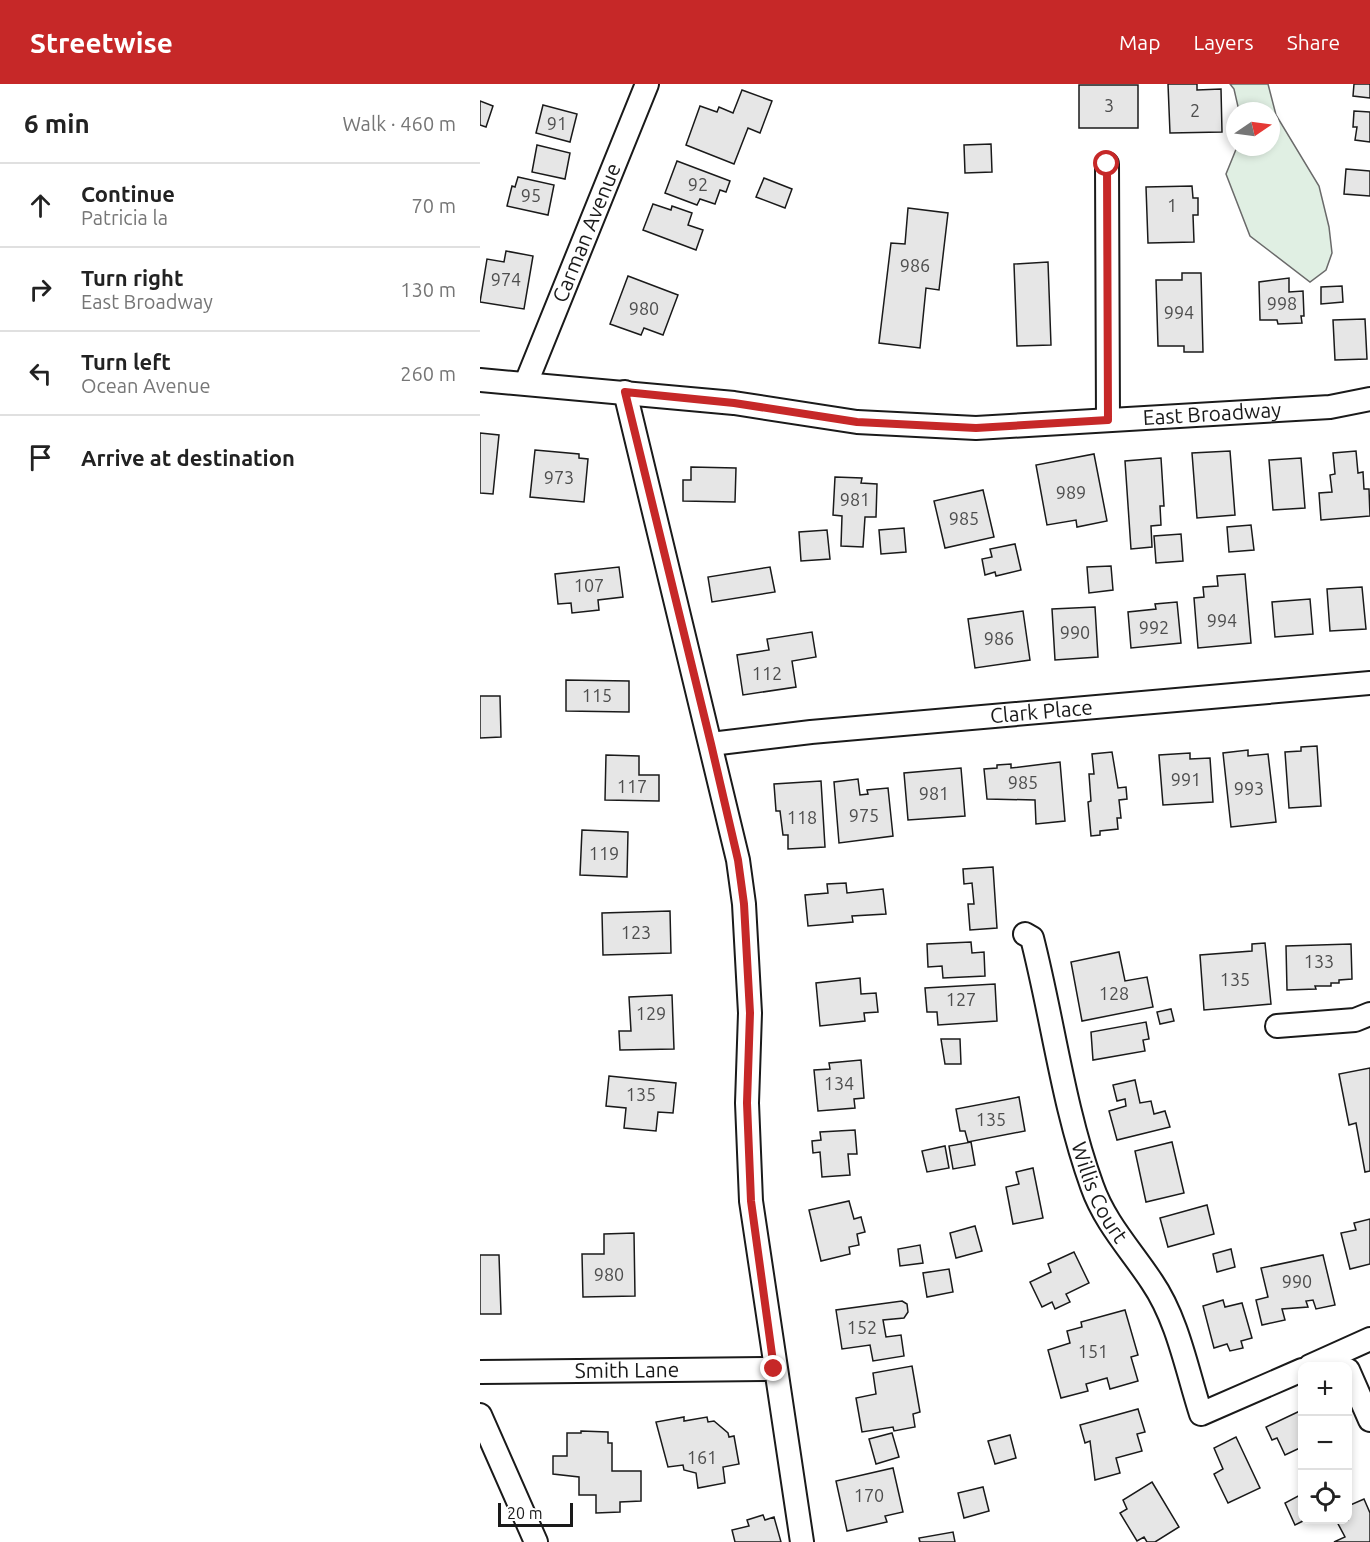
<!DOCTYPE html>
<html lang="en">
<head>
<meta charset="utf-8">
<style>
  body { margin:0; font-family:Ubuntu,sans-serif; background:#f2f2f2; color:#222 }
  .controls { position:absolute; right:18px; bottom:18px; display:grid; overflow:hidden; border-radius:12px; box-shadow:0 3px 9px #0003 }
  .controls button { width:54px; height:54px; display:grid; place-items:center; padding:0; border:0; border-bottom:2px solid #e0e0e0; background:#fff; color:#222; font:30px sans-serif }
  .compass { position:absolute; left:746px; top:18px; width:54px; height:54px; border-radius:50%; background:#fff; box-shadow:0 3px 9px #0003; rotate:77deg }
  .scale { position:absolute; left:18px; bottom:15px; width:75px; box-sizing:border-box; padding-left:6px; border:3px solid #1a1a1a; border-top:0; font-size:16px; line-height:21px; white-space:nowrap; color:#1a1a1a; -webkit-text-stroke:4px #fff; paint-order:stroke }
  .stop { position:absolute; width:18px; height:18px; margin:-14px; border:4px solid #c62828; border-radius:50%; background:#fff }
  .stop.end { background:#c62828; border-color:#fff; box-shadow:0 2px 6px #0008 }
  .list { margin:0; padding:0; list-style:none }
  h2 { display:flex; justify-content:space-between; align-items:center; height:78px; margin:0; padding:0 24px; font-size:26px }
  h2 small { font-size:20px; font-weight:400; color:#767676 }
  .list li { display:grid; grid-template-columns:39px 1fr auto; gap:18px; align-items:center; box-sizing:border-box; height:84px; padding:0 24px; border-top:2px solid #e0e0e0 }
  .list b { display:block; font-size:22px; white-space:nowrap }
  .list p { margin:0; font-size:20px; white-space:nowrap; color:#767676 }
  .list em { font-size:20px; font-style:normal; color:#767676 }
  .icon { flex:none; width:33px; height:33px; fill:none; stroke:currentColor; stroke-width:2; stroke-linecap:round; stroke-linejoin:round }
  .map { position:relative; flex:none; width:890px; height:1458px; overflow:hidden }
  header { display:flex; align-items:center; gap:36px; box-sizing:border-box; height:84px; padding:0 30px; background:#c62828; color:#fff }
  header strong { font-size:28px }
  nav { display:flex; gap:33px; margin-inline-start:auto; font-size:21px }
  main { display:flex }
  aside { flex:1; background:#fff }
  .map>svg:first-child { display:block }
  .green { fill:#e0efe3; stroke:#6a6a6a; stroke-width:1.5 }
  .building { fill:#e6e6e6; stroke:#1a1a1a; stroke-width:1.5 }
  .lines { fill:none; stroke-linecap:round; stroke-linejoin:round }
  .street-casing { stroke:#1a1a1a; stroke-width:26 }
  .street { stroke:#fff; stroke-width:22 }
  .route { stroke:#c62828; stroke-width:8 }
  .labels { text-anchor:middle; stroke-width:4.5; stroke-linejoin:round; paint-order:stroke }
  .number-label { font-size:18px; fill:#4d4d4d }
  .street-label { font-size:21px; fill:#1a1a1a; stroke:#fff }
</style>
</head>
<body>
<header>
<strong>Streetwise</strong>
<nav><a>Map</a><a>Layers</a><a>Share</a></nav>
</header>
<main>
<aside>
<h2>6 min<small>Walk · 460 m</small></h2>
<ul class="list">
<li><svg class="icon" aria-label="ahead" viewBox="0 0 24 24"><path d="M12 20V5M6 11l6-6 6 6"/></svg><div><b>Continue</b><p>Patricia la</p></div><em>70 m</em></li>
<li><svg class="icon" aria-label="right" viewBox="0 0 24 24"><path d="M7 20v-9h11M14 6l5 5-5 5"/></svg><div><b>Turn right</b><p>East Broadway</p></div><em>130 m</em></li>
<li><svg class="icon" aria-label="left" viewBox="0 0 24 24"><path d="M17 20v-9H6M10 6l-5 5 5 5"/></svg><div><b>Turn left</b><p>Ocean Avenue</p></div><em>260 m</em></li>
<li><svg class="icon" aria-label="arrive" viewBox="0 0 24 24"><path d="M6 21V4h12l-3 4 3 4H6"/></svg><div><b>Arrive at destination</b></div></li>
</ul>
</aside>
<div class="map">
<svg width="890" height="1458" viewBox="0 0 890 1458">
  <rect width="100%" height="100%" fill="#fff"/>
  <!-- green -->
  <polygon class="green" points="750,0 788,0 796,31 839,102 849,143 852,169 846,186 830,198 770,152 746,90 757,63 791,63 791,27 759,27 754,5"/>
  <!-- building -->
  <g class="building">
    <polygon points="688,0 717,0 717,6 741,5 742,48 690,49"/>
    <polygon points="874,0 890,0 890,14 873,12"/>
    <rect x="599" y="1" width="59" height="43"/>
    <polygon points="262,6 292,17 280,49 268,44 254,80 206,61 220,22 237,28 239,23 253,29"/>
    <polygon points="0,17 13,22 6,43 0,41"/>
    <polygon points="63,21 97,30 90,58 56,49"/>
    <polygon points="874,27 890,28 890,58 875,56 877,43 873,43"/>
    <polygon points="511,60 512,88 485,89 484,61"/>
    <polygon points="57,61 90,69 85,95 52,88"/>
    <polygon points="197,77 250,97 246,108 240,106 235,120 220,115 217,121 185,109"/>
    <polygon points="866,85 890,87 890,112 864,110"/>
    <polygon points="38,93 74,101 68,131 27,122 32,102 35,103"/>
    <polygon points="284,94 312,105 305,124 276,113"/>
    <polygon points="712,102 713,114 718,114 718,131 713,131 714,158 668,159 666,103"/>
    <polygon points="173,120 191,126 192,122 212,129 208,141 223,146 216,166 163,146"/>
    <polygon points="428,124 468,129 459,206 446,204 440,264 399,259 411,159 425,160"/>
    <polygon points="26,167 53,172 44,225 0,218 7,175 24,178"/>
    <polygon points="568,178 571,261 537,262 534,180"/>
    <polygon points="702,189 721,189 723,268 704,268 704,262 678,262 676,196 702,196"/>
    <polygon points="148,192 198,211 183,251 164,244 161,251 130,240"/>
    <polygon points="809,194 809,208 823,207 824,232 821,232 822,239 798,240 797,236 780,236 779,198"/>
    <polygon points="862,202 863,218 841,220 841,203"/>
    <polygon points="885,235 887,275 855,276 853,236"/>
    <polygon points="0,349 19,351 13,410 0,409"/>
    <polygon points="55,366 99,370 99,374 108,375 104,418 50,413"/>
    <polygon points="750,367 755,431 717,434 712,369"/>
    <polygon points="876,367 878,389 883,388 884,405 889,405 890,432 841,436 839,409 852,408 850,391 855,390 853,369"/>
    <polygon points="614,370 627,437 597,443 596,436 567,441 556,381"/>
    <polygon points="681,374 684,422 680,422 681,441 671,442 672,463 651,465 645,377"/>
    <polygon points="821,374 825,424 793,426 789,376"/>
    <polygon points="211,383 256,384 255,418 203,417 203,396 211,396"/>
    <polygon points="355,393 382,394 381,399 397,400 396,433 385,433 383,463 361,462 362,432 353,431"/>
    <polygon points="503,406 514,453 465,464 454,417"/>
    <polygon points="771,441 774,466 749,468 747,443"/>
    <polygon points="424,444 426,468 401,470 399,446"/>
    <polygon points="347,446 350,475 321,477 319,448"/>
    <polygon points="701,450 703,477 676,479 674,452"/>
    <polygon points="535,460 541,486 516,492 515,488 505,491 502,475 512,473 510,465"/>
    <polygon points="631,482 633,506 609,509 607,483"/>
    <polygon points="139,483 143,513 118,516 119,526 92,529 91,519 78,520 75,490"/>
    <polygon points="290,483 295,508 232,518 228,493"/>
    <polygon points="765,490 771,559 718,564 714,514 724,513 723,503 738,502 737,492"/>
    <polygon points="882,503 886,545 850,547 847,505"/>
    <polygon points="830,515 833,550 795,553 792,518"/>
    <polygon points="697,518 701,559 651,564 648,528 676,525 675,520"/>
    <polygon points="615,523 618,573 575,576 572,525"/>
    <polygon points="543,527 550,576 495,584 488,535"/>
    <polygon points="332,548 336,573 312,577 316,603 263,611 257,571 289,566 287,555"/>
    <polygon points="86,596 149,597 149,628 86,627"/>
    <polygon points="0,612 20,612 21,653 0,654"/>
    <polygon points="837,662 841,722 809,724 805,668 821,667 821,663"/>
    <polygon points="768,666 768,672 788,670 796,738 751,743 743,669"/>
    <polygon points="632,668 638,704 646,703 647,715 639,716 641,734 637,734 638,745 620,747 620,751 611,752 608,718 611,717 609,690 614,690 612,670"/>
    <polygon points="710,669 710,675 730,674 733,718 683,721 679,671"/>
    <polygon points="126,671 159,672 159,691 179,691 179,717 125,716"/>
    <polygon points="580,678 585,737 556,740 555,716 507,715 504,685 517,684 517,681 531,680 531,684"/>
    <polygon points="481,684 485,732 428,736 424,689"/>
    <polygon points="378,695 380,711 388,710 387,706 408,704 413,752 359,759 354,698"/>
    <polygon points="341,697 345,763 308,765 308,751 303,751 300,727 296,727 294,700"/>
    <polygon points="102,746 148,748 147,793 100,791"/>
    <polygon points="513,783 517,844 490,846 488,820 494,820 492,799 484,800 483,785"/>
    <polygon points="366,799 367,809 403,805 406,830 372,832 373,838 328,842 325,811 348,809 347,800"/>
    <polygon points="190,827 191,869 123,871 122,829"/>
    <polygon points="491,858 492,869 504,868 505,892 463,894 462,882 448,883 447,860"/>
    <polygon points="785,859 791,920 724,926 720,871 772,867 772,860"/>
    <polygon points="871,860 872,895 859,896 859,899 851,899 851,902 835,902 836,905 807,906 806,862"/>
    <polygon points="639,868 645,897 667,893 673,923 602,937 591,878"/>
    <polygon points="380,894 381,910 396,909 398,928 384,929 385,937 340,942 336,899"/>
    <polygon points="515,900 517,937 458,941 457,928 447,928 445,904"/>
    <polygon points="192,911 194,965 140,966 139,947 151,947 149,913"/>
    <polygon points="691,925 694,937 680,940 677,928"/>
    <polygon points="666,938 669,955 663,956 665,967 613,976 611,948"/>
    <polygon points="461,955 480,955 481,980 465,980"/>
    <polygon points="381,976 384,1014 374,1015 375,1024 338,1027 334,986 350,985 349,979"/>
    <polygon points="890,984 890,1087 885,1088 876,1039 869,1041 859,990"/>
    <polygon points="129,992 196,999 193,1029 178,1028 176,1047 144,1044 146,1024 126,1022"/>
    <polygon points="655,996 660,1019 671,1017 674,1030 685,1027 690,1043 637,1056 629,1027 646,1022 645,1015 637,1017 633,1001"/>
    <polygon points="539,1013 545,1047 488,1058 485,1047 480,1047 476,1025"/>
    <polygon points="375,1046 377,1070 368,1070 370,1091 342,1093 340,1068 333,1069 332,1057 341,1056 340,1048"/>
    <polygon points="491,1058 495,1081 473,1085 469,1062"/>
    <polygon points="692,1058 704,1109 666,1118 655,1067"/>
    <polygon points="465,1062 469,1084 447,1088 442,1067"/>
    <polygon points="553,1084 563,1134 533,1140 526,1103 539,1100 536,1088"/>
    <polygon points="369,1117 374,1135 381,1133 385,1148 377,1150 379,1161 369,1163 370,1170 341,1177 329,1126"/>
    <polygon points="727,1121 734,1150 688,1163 680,1134"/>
    <polygon points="890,1135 890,1180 870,1185 861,1149 876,1146 874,1139"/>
    <polygon points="495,1142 502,1167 476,1174 470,1149"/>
    <polygon points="154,1149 155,1212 103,1213 102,1170 124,1170 124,1150"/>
    <polygon points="440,1161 443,1179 420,1182 418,1165"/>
    <polygon points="751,1165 755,1183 737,1188 733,1170"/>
    <polygon points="594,1168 609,1199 586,1210 590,1218 575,1225 572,1218 562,1223 550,1198 571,1188 568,1180"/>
    <polygon points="0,1171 19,1171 21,1230 0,1230"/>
    <polygon points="843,1171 855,1221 836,1225 833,1216 826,1217 828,1223 802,1225 805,1236 782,1241 776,1216 788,1213 781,1184"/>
    <polygon points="469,1185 473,1208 447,1213 443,1189"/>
    <polygon points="743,1216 745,1223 762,1219 772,1254 761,1257 763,1264 750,1267 747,1260 734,1264 723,1222"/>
    <polygon points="422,1217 427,1220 428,1228 424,1234 403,1236 406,1253 421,1251 424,1272 393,1277 390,1261 362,1265 356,1226"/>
    <polygon points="645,1226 658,1271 651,1273 658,1297 630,1305 627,1294 606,1300 608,1307 581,1314 568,1266 590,1259 587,1247 602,1243 601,1238"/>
    <polygon points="432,1282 440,1328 433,1330 435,1343 414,1347 413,1343 382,1348 376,1314 396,1310 393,1289"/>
    <polygon points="658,1325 665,1348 657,1350 662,1367 636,1374 640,1389 615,1396 610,1357 605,1359 600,1341"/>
    <polygon points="822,1326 822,1363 805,1371 797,1354 792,1356 786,1343"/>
    <polygon points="204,1333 204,1337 227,1333 228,1338 234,1337 248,1349 249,1353 254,1352 259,1380 243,1383 245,1399 218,1404 216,1389 204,1386 203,1381 188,1383 176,1338"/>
    <polygon points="101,1347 128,1348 128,1359 132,1359 132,1387 161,1387 161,1417 140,1418 140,1428 116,1429 116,1411 99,1411 99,1393 73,1390 73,1372 87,1372 87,1349 101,1349"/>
    <polygon points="412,1349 419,1373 396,1380 389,1355"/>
    <polygon points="530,1351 536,1374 515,1380 508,1357"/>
    <polygon points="756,1353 780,1404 748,1419 734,1390 743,1385 734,1364"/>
    <polygon points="413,1384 423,1428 405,1432 407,1438 367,1447 356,1397"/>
    <polygon points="672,1398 699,1443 675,1458 667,1458 664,1453 657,1457 640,1429 647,1425 643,1416"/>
    <polygon points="503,1403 509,1427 484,1434 478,1409"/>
    <polygon points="822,1410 822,1436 825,1436 815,1441 805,1419"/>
    <polygon points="884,1415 890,1429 890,1458 854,1458 865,1453 856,1436 868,1436 868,1422"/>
    <polygon points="283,1431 285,1436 294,1433 301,1458 255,1458 252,1446 269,1442 267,1436"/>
    <polygon points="473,1448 475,1458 440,1458 439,1454"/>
  </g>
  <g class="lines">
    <!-- street casing -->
    <g class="street-casing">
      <g id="street">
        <polyline points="627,80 628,336"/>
        <path id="s1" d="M0,296L254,319L377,338L496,344L850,323L890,315"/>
        <path id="s2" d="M46,299L167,0"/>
        <polyline points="145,308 258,776 264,820 270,929 267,1019 271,1117 322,1458"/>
        <path id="s3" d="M231,660L331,648L890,599"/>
        <path id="s4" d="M545,850L552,854C573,936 583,1022 612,1102C625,1139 651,1166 672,1198C698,1236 707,1287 721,1330L822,1286"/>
        <polyline points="797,942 875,936 890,930"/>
        <polyline points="830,1282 890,1255"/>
        <polyline points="868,1286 890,1336"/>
        <path id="s5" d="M0,1288L294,1285"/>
        <polyline points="0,1331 56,1458"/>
      </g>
    </g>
    <!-- street -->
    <use href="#street" class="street"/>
  </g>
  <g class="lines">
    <!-- route -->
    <polyline class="route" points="294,1285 271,1117 267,1019 270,929 264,820 258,776 231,660 145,308 254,319 377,338 496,344 628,336 627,80"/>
  </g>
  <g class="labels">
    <!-- number labels -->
    <g class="number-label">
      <text x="629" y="28">3</text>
      <text x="715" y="33">2</text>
      <text x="77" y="46">91</text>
      <text x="218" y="107">92</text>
      <text x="51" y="118">95</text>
      <text x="692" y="128">1</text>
      <text x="435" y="188">986</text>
      <text x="26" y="202">974</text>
      <text x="802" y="226">998</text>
      <text x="164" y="231">980</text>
      <text x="699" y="235">994</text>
      <text x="79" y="400">973</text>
      <text x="591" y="415">989</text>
      <text x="375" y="422">981</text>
      <text x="484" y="441">985</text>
      <text x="109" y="508">107</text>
      <text x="742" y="543">994</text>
      <text x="674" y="550">992</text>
      <text x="595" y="555">990</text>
      <text x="519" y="561">986</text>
      <text x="287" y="596">112</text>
      <text x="117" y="618">115</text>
      <text x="706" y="702">991</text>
      <text x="543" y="705">985</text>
      <text x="152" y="709">117</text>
      <text x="769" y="711">993</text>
      <text x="454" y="716">981</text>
      <text x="384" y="738">975</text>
      <text x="322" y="740">118</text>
      <text x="124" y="776">119</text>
      <text x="156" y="855">123</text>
      <text x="839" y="884">133</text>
      <text x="755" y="902">135</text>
      <text x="634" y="916">128</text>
      <text x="481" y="922">127</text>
      <text x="171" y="936">129</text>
      <text x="359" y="1006">134</text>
      <text x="161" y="1017">135</text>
      <text x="511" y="1042">135</text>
      <text x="129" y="1197">980</text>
      <text x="817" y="1204">990</text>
      <text x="382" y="1250">152</text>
      <text x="613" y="1274">151</text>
      <text x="222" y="1380">161</text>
      <text x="389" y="1418">170</text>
    </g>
    <!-- street labels -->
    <g class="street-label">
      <text dy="7" stroke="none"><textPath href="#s2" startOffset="162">Carman Avenue</textPath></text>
      <text dy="7" stroke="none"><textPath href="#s1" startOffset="735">East Broadway</textPath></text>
      <text dy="7" stroke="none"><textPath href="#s3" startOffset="332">Clark Place</textPath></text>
      <text dy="7" stroke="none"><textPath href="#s4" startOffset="272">Willis Court</textPath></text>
      <text dy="7" stroke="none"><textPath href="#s5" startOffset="147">Smith Lane</textPath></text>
    </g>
  </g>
</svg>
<div class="controls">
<button>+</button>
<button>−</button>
<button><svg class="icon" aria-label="locate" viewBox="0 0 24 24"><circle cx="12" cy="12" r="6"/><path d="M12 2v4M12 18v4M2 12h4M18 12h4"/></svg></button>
</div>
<svg class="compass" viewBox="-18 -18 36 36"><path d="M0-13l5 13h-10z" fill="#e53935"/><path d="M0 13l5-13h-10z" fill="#767676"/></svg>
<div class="scale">20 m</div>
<div class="stop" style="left:627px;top:80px"></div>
<div class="stop end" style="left:294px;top:1285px"></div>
</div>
</main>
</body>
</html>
